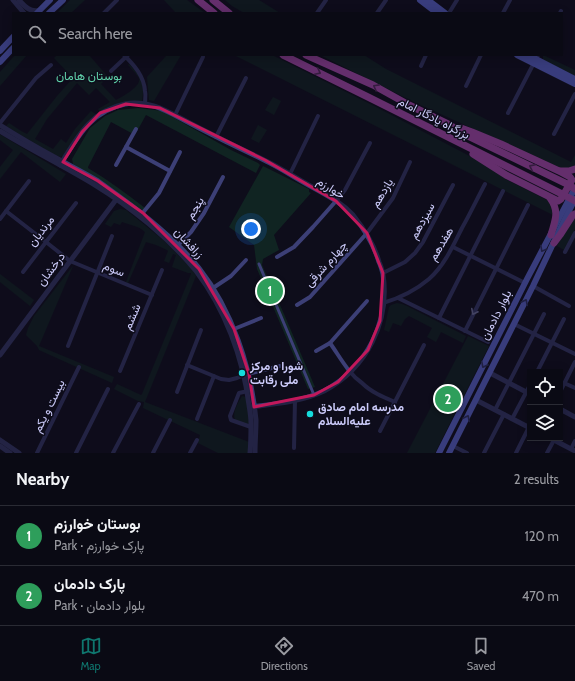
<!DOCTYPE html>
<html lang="en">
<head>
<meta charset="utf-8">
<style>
  body { margin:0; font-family:Cabin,Vazirmatn,sans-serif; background:#181822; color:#f1f3f6 }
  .controls { position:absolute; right:12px; bottom:12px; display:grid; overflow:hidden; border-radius:0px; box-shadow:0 2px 10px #0003 }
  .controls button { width:36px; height:36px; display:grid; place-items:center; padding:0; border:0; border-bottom:1px solid #2a2b34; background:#0a0a14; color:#f1f3f6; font:20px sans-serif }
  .you { position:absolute; left:251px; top:229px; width:14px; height:14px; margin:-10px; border:3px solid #fff; border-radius:50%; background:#1a73e8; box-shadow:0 0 0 6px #1a73e833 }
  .badge { display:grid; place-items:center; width:26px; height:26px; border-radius:50%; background:#0f766e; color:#fff; font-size:13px; font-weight:700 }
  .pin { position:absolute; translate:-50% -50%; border:2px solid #fff; box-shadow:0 1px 4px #0006 }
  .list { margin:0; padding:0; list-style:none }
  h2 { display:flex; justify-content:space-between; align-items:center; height:52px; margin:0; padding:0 16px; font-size:17px }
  h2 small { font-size:13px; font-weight:400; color:#999aa0 }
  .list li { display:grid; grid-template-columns:26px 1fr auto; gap:12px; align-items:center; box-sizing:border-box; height:60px; padding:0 16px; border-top:1px solid #2a2b34 }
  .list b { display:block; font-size:15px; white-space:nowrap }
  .list p { margin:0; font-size:13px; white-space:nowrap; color:#999aa0 }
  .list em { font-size:13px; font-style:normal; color:#999aa0 }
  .icon { flex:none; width:22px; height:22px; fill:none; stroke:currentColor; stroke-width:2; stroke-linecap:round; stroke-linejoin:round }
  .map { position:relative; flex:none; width:575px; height:453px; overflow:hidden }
  .search { position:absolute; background:#0a0a14; box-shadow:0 2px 10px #0003; left:12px; right:12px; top:12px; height:44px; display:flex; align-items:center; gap:10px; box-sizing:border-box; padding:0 14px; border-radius:0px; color:#999aa0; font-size:15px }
  .sheet { height:172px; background:#0a0a14 }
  nav { display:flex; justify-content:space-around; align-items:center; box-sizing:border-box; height:56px; border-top:1px solid #2a2b34; background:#0a0a14; font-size:11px; color:#999aa0 }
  nav a { display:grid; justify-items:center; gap:2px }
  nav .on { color:#0f766e }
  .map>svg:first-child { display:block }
  .green { fill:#102422 }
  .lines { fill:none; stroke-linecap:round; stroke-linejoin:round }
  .pedestrian { stroke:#3c3f76; stroke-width:3 }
  .minor { stroke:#3c3f76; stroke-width:4 }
  .tertiary { stroke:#3c3f76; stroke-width:5 }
  .secondary { stroke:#6b75f1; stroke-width:6 }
  .trunk { stroke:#cd58ce; stroke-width:7 }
  .trunk-bridge { stroke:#cd58ce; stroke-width:7 }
  .oneway { stroke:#642f6c }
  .oneway2 { stroke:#333771 }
  .oneway3 { stroke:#8485b8 }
  .marked { fill:none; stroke:#c2185b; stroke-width:3; stroke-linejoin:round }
  .poi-dot { fill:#15dcdd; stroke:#0e0d1b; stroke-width:1.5 }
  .labels { text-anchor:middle; stroke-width:3; stroke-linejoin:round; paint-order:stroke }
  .park-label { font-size:12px; fill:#60d2aa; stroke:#0e0d1b }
  .street-label { font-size:12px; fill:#cccbfa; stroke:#0e0d1b }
  .poi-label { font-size:12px; font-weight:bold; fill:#cccbfa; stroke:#0e0d1b; text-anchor:start }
</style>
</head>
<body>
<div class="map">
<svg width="575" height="453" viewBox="0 0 575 453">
  <rect width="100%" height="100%" fill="#0e0d1b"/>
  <!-- green -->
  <g class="green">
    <polygon points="70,0 85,0 71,13 57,13"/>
    <polygon points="164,0 187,0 205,13 176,13"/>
    <polygon points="225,0 259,0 280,13 244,13 232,6"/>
    <polygon points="15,55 27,55 0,86 0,72"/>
    <path d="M57,55H89L108,77L101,84L116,100C122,97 142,86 139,78C137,75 131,68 128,65L129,64C142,77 145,84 142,102L100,112L98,109L110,102L96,88L89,95L77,83L47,119L35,139L53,149L61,139L66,143L75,129L91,111L97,115L66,155L60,157L49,152L6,126L9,123L21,131L27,134L57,96L73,78L54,58Z"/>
    <polygon points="167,55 181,55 154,101 149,100 147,77"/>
    <polygon points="234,55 272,55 378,108 481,162 507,180 547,200 554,208 553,215"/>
    <polygon points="320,55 364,55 386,69 571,162 575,155 575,166 570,169 561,168 416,103"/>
    <polygon points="543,55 575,70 575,76 543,60"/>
    <polygon points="273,97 281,101 274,115 265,110"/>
    <path d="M138,108L155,110L162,111L231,150L258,163L260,165L256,173L146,115L135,135L111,122L88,167V168C108,180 127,194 145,208L143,210H141L109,186L73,164L72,159L90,128L105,116L118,110Z"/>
    <polygon points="258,125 267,130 259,143 251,139"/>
    <polygon points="0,135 1,135 66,174 60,182 21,152 0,179 0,167 13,150 0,140"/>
    <polygon points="263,166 309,189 309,192 311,193 274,235 279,250 263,259 262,265 284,314 315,387 308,389 257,269 254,245 229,227"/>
    <path d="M120,209L126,210L141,222L163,240L192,269L196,276L145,402L249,442L248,453H218L198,443L200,435L143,408L144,402L138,401L114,389L117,384L141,395L142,394L191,274V273H188L172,267L176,255L173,254L169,263L164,261L168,251L167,250L156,245L146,242L128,283L126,282L145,232C139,226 130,225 122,222L120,225L114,223L111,227L105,224L114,211Z"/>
    <polygon points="575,216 575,229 564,250 557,246 567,226"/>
    <path d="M73,266L39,346L114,377L112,383L39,350C37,344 30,340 26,335L28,328L34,316L72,267Z"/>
    <polygon points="0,274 34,300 30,306 0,282"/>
    <polygon points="397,303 402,304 407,306 466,336 463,343 441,332 436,342 427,337 432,328 409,316 405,319 401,326 393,323 389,332 384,330 389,307 391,305"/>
    <polygon points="468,336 489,346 435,453 407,453"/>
    <path d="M242,396L246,397L250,424L248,425L235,420C232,412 238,403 242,396Z"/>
  </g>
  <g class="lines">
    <!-- pedestrian -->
    <polyline class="pedestrian" points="259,264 314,395"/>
    <!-- minor -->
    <g class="minor">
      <polyline points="104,13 117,0"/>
      <polyline points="317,13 326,0"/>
      <polyline points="377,13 386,0"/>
      <polyline points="449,13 457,0"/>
      <polyline points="503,13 510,0"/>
      <polyline points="560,13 561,11"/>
      <path d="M124,55C134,65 144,76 145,91C146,95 145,99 145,104"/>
      <polyline points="421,66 426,55"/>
      <polyline points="111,71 128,55"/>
      <polyline points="466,86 481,55"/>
      <polyline points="508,113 538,55"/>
      <polyline points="175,115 203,57"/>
      <polyline points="0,123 36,78 51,65"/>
      <polyline points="554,134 575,94"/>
      <polyline points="216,137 246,78"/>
      <polyline points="126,147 170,171"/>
      <polyline points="116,165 136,129"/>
      <polyline points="290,174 318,116"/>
      <polyline points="6,211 46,242 70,261 152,295"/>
      <polyline points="141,215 159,193 180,152"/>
      <polyline points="0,219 29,181"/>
      <polyline points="178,245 191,232 204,213 223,177"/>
      <polyline points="453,247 525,283"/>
      <polyline points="565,252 575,233"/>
      <polyline points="277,257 294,247 313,227 336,201 345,190 370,143"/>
      <polyline points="23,272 76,203"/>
      <polyline points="383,273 405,262 415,253 423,242 453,185"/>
      <polyline points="533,286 569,306"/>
      <polyline points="213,288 231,276 246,260"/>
      <polyline points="398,298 488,342"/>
      <path d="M383,303C400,298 416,290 429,279C444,266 453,246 462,228C470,214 477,199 485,184"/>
      <polyline points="297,305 310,297 367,233 393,198 410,162"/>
      <polyline points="439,318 503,191"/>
      <polyline points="514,324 575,354"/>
      <polyline points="234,329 261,318"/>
      <polyline points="465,331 528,205"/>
      <path d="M330,343C340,357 348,373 362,383C371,392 383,397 395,402"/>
      <polyline points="68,346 112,236"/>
      <polyline points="316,351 330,343 367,301"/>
      <polyline points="187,365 221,379 229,380 237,378 244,375 280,366"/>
      <polyline points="120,371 162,270"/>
      <polyline points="537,372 564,319"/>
      <polyline points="564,383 575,388"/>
      <polyline points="248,391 239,393 230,416 231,420 251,427"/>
      <polyline points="177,392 201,330"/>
      <polyline points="560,392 575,362"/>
      <polyline points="495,410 544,314"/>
      <polyline points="197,419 214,376"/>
      <polyline points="512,419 530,385"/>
      <polyline points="380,431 424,345"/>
      <polyline points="453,446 467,453"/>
      <polyline points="294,448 295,400"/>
      <polyline points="571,449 575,441"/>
      <polyline points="37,453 79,367"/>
      <polyline points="76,453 108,389"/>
      <polyline points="113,453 139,404"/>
      <polyline points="153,453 170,420"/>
      <polyline points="190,453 197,440"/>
      <polyline points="484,453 504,414"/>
      <polyline points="516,453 529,427"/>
      <polyline points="547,453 554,440"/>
    </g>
    <!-- tertiary -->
    <g class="tertiary">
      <polyline points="13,0 24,13"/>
      <path d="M19,0C25,7 31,13 40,10"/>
      <path d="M0,125C19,137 38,148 58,159C71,166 85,173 98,181C105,186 113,192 120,197C149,218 176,240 199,268C232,310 251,367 256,420C256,431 255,442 255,453"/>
      <path d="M0,131C31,150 64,166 95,185C131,207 169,238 196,271C225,309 243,357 249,405C250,411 251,417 251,423C251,433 251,443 250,453"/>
      <path d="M60,165C77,138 90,111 125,104C148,100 165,110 184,120C197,127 209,133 221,139C235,146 250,153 264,160C281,168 297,179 314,188C328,196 342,203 353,215C365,230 374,244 379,262C381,266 382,270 383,274C390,322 367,368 324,391C301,402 274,404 250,407"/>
      <polyline points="0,355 118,197"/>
      <polyline points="490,373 530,394"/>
      <polyline points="476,400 530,428"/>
      <polyline points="560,409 575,417"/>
      <polyline points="550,438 575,451"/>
      <polyline points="0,440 19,453"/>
      <polyline points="0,446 10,453"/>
    </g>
    <!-- secondary -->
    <g class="secondary">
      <polyline points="420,0 437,13"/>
      <polyline points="428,0 445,13"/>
      <polyline points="37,13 50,0"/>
      <polyline points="49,13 63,0"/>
      <polyline points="0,51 13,37"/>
      <polyline points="517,55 575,84"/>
      <polyline points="528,55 575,79"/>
      <polyline points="0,62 13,48"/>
      <polyline points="439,453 527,279 575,188"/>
      <polyline points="449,453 533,286 560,229 575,199"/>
    </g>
    <!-- trunk -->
    <g class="trunk">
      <polyline points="198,0 214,13"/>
      <polyline points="213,0 229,13"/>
      <polyline points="283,55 370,98 562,194"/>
      <polyline points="306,55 373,85 409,105 448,124 468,136 567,184"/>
      <polyline points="461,128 472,132 501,144 559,171 570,177 572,180 561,199 558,201 506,175 473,154"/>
      <polyline points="560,171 569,171 575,169"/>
      <path d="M550,198C560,212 555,220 551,235"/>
      <polyline points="554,243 560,235 573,215 575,214"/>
    </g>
    <!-- trunk-bridge -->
    <g class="trunk-bridge">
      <polyline points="567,184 575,189"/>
      <polyline points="562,194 575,201"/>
    </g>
  </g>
  <!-- one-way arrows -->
  <defs><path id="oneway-chevron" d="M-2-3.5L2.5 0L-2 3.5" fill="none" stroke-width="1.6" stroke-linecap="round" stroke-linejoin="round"/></defs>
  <g class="oneway">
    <use href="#oneway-chevron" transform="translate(318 72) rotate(26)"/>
    <use href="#oneway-chevron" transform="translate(376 87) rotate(-152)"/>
    <use href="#oneway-chevron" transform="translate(532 167) rotate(-154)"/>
  </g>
  <g class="oneway2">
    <use href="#oneway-chevron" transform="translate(543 249) rotate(118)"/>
    <use href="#oneway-chevron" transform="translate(525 302) rotate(-63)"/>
    <use href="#oneway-chevron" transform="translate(484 365) rotate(117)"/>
    <use href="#oneway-chevron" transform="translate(467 418) rotate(-63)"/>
  </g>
  <use class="oneway3" href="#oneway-chevron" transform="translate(474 312) rotate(117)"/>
  <!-- marked area -->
  <path d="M0 0H575V453H0ZM126,104L160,108L265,160L336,201L367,233L383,273L380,321L368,350L338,382L314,395L254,407L249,374L234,329L199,269L143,213L98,181L63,162L82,132L100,113Z" fill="#0e0d1b" fill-opacity=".55" fill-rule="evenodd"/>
  <path class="marked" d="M126,104L160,108L265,160L336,201L367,233L383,273L380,321L368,350L338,382L314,395L254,407L249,374L234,329L199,269L143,213L98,181L63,162L82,132L100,113Z"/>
  <!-- markers -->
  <g class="poi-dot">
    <circle cx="242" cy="373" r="4"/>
    <circle cx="310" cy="414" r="4"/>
  </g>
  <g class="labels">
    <!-- park labels -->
    <g class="park-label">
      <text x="89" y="80">بوستان هامان</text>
    </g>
    <!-- street labels -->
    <g class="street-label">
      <text transform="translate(434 118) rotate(27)" y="4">بزرگراه یادگار امام</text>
      <text transform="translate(331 188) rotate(32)" y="4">خوارزم</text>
      <text transform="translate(382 193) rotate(-59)" y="4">یازدهم</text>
      <text transform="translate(195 208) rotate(-59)" y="4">پنجم</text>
      <text transform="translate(422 221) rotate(-61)" y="4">سیزدهم</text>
      <text transform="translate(41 231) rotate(-52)" y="4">مرنديان</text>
      <text transform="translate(189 243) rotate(47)" y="4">زرافشان</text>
      <text transform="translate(441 244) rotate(-59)" y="4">هفدهم</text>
      <text transform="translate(326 264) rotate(-48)" y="4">چهارم شرقی</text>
      <text transform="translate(51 269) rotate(-53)" y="4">درخشان</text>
      <text transform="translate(114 269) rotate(22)" y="4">سوم</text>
      <text transform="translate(496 315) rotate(-63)" y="4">بلوار دادمان</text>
      <text transform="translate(132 317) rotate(-67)" y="4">ششم</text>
      <text transform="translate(49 406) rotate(-64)" y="4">بیست و یکم</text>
    </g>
    <!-- poi labels -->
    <g class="poi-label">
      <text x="250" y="370">شورا و مرکز<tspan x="250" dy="14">ملی رقابت</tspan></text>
      <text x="318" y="411">مدرسه امام صادق<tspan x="318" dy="14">علیه‌السلام</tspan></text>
    </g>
  </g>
</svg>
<div class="controls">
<button><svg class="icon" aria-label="locate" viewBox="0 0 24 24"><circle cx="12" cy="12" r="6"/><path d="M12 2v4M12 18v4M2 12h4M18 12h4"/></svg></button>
<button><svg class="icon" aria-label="layers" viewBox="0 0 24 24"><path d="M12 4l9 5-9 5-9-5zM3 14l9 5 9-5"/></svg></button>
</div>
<div class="you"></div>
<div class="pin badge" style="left:270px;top:291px;background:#2e9e5b">1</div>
<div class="pin badge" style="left:448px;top:399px;background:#2e9e5b">2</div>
<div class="search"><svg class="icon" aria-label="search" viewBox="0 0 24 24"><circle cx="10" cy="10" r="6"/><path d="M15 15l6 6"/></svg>Search here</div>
</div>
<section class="sheet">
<h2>Nearby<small>2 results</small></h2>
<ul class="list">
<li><span class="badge" style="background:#2e9e5b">1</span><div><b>بوستان خوارزم</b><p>Park · پارک خوارزم</p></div><em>120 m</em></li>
<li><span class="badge" style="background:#2e9e5b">2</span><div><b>پارک دادمان</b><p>Park · بلوار دادمان</p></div><em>470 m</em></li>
</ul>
</section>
<nav>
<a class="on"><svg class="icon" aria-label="map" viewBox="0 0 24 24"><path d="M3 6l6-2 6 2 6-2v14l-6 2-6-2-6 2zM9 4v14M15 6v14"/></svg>Map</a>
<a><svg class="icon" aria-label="directions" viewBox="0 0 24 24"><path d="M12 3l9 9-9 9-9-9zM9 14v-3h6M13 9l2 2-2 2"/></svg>Directions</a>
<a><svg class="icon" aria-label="saved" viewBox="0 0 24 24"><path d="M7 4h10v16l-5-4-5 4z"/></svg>Saved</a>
</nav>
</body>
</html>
